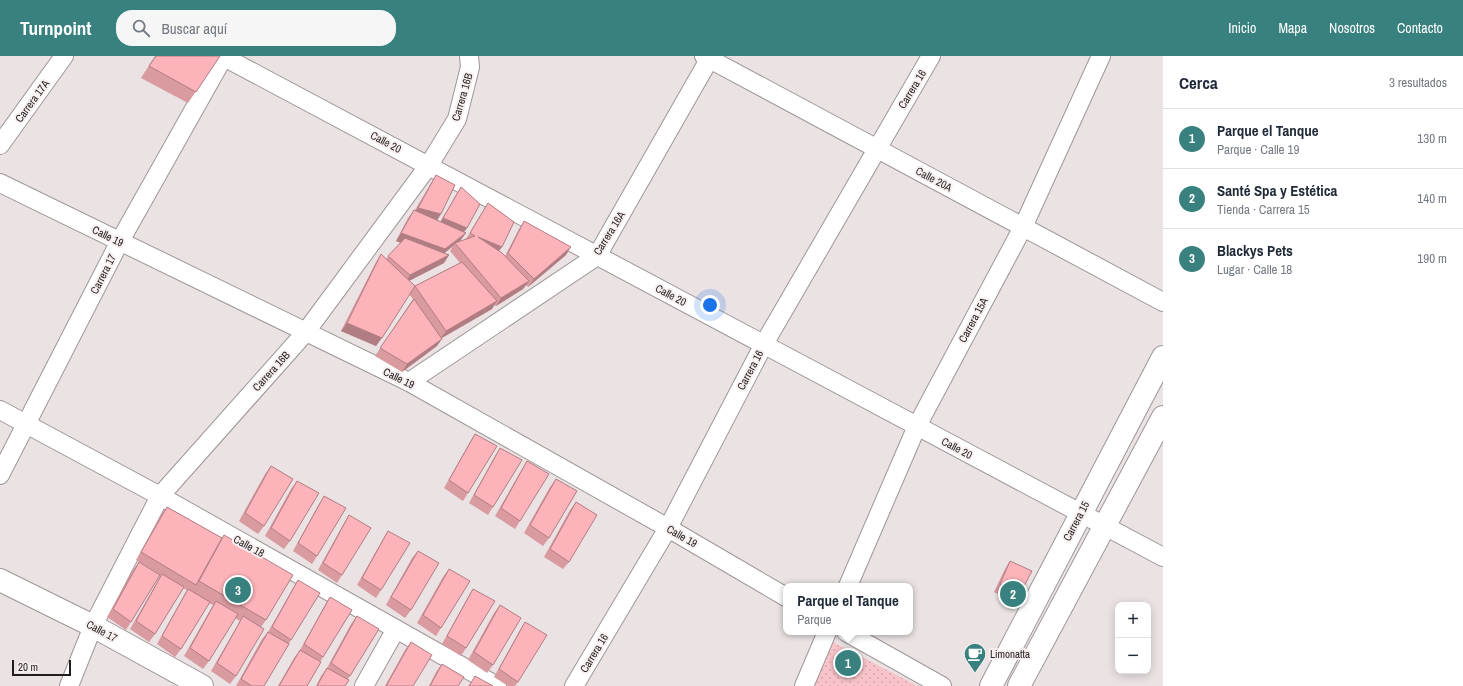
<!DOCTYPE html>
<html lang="es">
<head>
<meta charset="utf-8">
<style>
  body { margin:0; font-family:"Archivo Narrow",sans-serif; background:#f6f6f7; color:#1f2937 }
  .controls { position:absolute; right:12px; bottom:12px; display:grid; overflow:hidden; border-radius:8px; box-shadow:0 2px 10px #0003 }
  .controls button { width:36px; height:36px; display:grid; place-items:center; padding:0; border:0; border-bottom:1px solid #e0e1e3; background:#fff; color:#1f2937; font:20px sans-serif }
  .scale { position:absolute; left:12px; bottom:10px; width:59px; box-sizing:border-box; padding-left:4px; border:2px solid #211e1e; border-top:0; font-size:11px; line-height:14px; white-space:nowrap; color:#211e1e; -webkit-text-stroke:3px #f8eff0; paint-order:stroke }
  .you { position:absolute; left:710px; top:249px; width:14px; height:14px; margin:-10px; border:3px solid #fff; border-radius:50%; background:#1a73e8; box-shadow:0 0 0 6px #1a73e833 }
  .badge { display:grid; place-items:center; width:26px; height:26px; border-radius:50%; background:#38817e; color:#fff; font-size:13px; font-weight:700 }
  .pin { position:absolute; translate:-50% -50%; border:2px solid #fff; box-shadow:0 1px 4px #0006 }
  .popup { position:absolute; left:783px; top:527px; width:130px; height:52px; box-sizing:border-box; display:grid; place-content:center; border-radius:8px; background:#fff; filter:drop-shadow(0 1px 3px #0005); font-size:13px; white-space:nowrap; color:#747a83 }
  .popup b { font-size:15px; color:#1f2937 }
  .popup::after { content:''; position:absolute; left:50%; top:100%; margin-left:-8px; border:8px solid transparent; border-top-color:#fff }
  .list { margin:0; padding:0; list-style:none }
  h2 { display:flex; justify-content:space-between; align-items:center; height:52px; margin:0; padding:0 16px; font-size:17px }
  h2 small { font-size:13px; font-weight:400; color:#747a83 }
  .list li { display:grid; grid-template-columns:26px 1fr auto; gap:12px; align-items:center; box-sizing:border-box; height:60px; padding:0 16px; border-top:1px solid #e0e1e3 }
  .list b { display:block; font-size:15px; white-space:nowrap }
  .list p { margin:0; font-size:13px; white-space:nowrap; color:#747a83 }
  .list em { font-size:13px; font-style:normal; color:#747a83 }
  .icon { flex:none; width:22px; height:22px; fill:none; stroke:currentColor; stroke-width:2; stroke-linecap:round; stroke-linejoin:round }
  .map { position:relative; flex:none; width:1163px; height:630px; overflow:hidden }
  header { display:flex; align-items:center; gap:24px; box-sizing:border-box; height:56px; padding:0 20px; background:#38817e; color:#fff }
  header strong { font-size:19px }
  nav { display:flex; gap:22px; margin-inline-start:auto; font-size:14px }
  .search { width:280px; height:36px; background:#f6f6f7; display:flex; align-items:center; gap:10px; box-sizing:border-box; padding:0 14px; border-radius:16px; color:#747a83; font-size:15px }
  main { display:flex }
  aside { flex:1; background:#fff }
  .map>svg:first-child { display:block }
  .park { fill:url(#park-dots) }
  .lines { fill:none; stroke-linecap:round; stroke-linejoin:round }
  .minor-casing { stroke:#9e9697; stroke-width:20 }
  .tertiary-casing { stroke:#9e9697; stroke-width:24 }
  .minor { stroke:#fff; stroke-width:18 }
  .tertiary { stroke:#fff; stroke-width:22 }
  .wall { fill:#d99aa0; fill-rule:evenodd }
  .shaded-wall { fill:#b07d82 }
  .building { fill:#fcb3ba; stroke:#b07d82 }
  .labels { text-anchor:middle; stroke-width:4; stroke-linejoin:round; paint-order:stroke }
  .street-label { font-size:11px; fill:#211e1e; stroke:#f8eff0 }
  .poi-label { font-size:11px; fill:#211e1e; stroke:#f8eff0; text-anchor:start }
</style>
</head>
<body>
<header>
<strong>Turnpoint</strong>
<div class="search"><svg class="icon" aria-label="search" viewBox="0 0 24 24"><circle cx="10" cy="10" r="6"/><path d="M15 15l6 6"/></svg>Buscar aquí</div>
<nav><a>Inicio</a><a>Mapa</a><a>Nosotros</a><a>Contacto</a></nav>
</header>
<main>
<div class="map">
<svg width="1163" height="630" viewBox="0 0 1163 630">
  <defs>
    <pattern id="park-dots" width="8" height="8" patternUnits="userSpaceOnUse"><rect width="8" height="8" fill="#f8c4c9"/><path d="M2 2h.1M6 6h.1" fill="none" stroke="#d4a8ac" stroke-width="1.8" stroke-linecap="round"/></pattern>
  </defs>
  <rect width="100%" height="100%" fill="#eae2e3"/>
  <!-- park -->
  <polygon class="park" points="831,585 918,630 811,630"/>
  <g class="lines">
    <!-- minor casing -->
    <g class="minor-casing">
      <g id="minor">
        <polyline points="222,0 1163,501"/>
        <polyline points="704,0 1163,246"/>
        <polyline points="0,89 64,0"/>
        <polyline points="0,127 409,326 668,472 786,541"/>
        <polyline points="409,326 597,200 711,0"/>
        <polyline points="0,354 160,440 497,630"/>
        <polyline points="0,419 120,185 224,0"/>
        <polyline points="848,530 917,370 1023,171 1101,0"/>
        <polyline points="846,576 942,630"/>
        <polyline points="69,630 93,570 160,440 305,277 429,109 457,63 470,11 469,0"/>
        <polyline points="364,630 396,573"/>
        <polyline points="574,630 668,472 764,288 931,0"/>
        <polyline points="804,630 827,576"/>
      </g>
    </g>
    <!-- tertiary casing -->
    <g class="tertiary-casing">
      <g id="tertiary">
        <polyline points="0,524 93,570 202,630"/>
        <polyline points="991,630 1163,301"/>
        <polyline points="1019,630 1163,361"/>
      </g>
    </g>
    <!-- minor -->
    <use href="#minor" class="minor"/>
    <!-- tertiary -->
    <use href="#tertiary" class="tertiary"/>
  </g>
  <!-- wall -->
  <g class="wall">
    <polygon points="155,0 220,0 188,47 141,22"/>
    <path d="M436,119L441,158L437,164L440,166L456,139L461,131L467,172L464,176L466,177L459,186L466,183L483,155L488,147L499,195L505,200L519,173L524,165L566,199L528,231L526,229L523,233L496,250L494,249L492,253L442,282L437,290L402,316L375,300L413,243L409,238L376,290L341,275L376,206L381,198L386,203L401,187L396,185L408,162L414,154H415L431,127ZM453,190L450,195L460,207L415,230L409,225L444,207L449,199L444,197Z"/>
    <polygon points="475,378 468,437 463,445 444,432 470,386"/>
    <polygon points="500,392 493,451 488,459 469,447 495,400"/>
    <polygon points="527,405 520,465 515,473 495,460 522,413"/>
    <polygon points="271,410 264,470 258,478 239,465 265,418"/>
    <polygon points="556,423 549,482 543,490 524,477 550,431"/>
    <polygon points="297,425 290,485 284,493 265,480 291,433"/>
    <polygon points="324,440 317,500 312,508 293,495 319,448"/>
    <polygon points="576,446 569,506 563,513 544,501 570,454"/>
    <polygon points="167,451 222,482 224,479 266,564 261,571 236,620 230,628 211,615 240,565 235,562 209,605 203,613 184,600 213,549 209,547 181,593 175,601 157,588 183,541 187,534 183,532 155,578 149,586 130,573 157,526 161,519 160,519 131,566 126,574 107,561 133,514 139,506 160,518 136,504 161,459"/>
    <polygon points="349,459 342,519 337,527 318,514 344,467"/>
    <polygon points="388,475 381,534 376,542 357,529 383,483"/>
    <polygon points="418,495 411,554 405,562 386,549 412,502"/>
    <polygon points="1010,505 1020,538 1015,546 994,536 1005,513"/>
    <polygon points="449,513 441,572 436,580 417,567 443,521"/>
    <polygon points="298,524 291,584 264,630 236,630 262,583 268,576 293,532"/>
    <polygon points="473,533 466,592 461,600 442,588 468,541"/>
    <polygon points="330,541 323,601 320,606 307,630 278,630 294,602 300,594 325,549"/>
    <polygon points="500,549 493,609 487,617 468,604 494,557"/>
    <polygon points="357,560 350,620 347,624 345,630 316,630 321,620 327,612 351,568"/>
    <polygon points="525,566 518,626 515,630 508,630 494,621 520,574"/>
    <polygon points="411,586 413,630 385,630 405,594"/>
    <polygon points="442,608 458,630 429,630 436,616"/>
  </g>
  <!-- shaded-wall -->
  <g class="shaded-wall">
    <polygon points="418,152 441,158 436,166 412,160"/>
    <polygon points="443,162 467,172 461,180 438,170"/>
    <polygon points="401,177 466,177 460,185 456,188 455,187 453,190 440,201 396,185"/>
    <polygon points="478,181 502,191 496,199"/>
    <polygon points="571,191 566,199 528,231 534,223"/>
    <polygon points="449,199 444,207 405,227 410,219"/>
    <polygon points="529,225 523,233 496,250 501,242"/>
    <polygon points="497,245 492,253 440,283 446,275"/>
    <polygon points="347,267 382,282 376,290 341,275"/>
    <polygon points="442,283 437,290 402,316 407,308"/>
  </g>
  <!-- building -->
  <g class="building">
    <polygon points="156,0 220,0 196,36 149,10"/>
    <polygon points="436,119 455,129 441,158 418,152"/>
    <polygon points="461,131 480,148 467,172 443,162"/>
    <polygon points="488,147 514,166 502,191 478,181 502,197 529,225 501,242 455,187 475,180 470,177"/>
    <polygon points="414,154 466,177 445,193 401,177"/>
    <polygon points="524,165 571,191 534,223 508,197"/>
    <polygon points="405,182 449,199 410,219 388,200"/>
    <polygon points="381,198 415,230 462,206 497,245 446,275 415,230 382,282 347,267"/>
    <polygon points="414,243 442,283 407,308 380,292"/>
    <polygon points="475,378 497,390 468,437 449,424"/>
    <polygon points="500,392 522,404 493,451 474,439"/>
    <polygon points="527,405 549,418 520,465 501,452"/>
    <polygon points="271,410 293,423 264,470 245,457"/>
    <polygon points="556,423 577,435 549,482 530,469"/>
    <polygon points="297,425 319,437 290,485 271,472"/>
    <polygon points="324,440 346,452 317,500 298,487"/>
    <polygon points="576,446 597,459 569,506 550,493"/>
    <polygon points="167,451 222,482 196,529 141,496"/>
    <polygon points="349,459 371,472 342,519 323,507"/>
    <polygon points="388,475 410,487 381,534 362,522"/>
    <polygon points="224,479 293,519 266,564 199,525"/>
    <polygon points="418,495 439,507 411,554 391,541"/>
    <polygon points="1010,505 1032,515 1020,538 1000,528"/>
    <polygon points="139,506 160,519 131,566 113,553"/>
    <polygon points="449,513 470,525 441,572 423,559"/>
    <polygon points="162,518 184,531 155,578 136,565"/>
    <polygon points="298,524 320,537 291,584 272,571"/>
    <polygon points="188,533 210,546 181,593 162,580"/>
    <polygon points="473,533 495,545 466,592 447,580"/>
    <polygon points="330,541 352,554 323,601 304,588"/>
    <polygon points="216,545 238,558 209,605 190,592"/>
    <polygon points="500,549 521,562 493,609 474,596"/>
    <polygon points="243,560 264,573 236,620 217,607"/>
    <polygon points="357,560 379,573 350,620 331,607"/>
    <polygon points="525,566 547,579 518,626 499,613"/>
    <polygon points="268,576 289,588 264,630 252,630 241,623"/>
    <polygon points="411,586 432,599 413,630 386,630"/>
    <polygon points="300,594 321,606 307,630 279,630"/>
    <polygon points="442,608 464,621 458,630 430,630"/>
    <polygon points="327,612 349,624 345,630 317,630"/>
    <polygon points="475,620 493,630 469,630"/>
  </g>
  <!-- icons -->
  <defs>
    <g id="cafe-pin" transform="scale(1.15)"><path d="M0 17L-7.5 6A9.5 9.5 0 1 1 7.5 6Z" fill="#38817e" stroke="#f8eff0"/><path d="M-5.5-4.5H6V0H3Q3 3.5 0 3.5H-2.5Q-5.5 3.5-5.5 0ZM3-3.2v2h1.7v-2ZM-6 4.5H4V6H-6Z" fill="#fff"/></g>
  </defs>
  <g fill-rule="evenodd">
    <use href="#cafe-pin" x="975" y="598"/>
  </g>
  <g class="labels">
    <!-- street labels -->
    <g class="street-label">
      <text transform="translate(912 33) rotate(-59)" y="4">Carrera 16</text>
      <text transform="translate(462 41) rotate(-74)" y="4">Carrera 16B</text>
      <text transform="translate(32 45) rotate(-54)" y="4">Carrera 17A</text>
      <text transform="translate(386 86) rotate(28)" y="4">Calle 20</text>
      <text transform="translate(934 123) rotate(28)" y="4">Calle 20A</text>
      <text transform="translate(609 177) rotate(-58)" y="4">Carrera 16A</text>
      <text transform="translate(108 180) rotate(26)" y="4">Calle 19</text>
      <text transform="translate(103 218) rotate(-63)" y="4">Carrera 17</text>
      <text transform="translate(671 239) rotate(28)" y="4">Calle 20</text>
      <text transform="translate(973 264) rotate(-62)" y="4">Carrera 15A</text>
      <text transform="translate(750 314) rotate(-62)" y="4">Carrera 16</text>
      <text transform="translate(271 315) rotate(-48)" y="4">Carrera 16B</text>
      <text transform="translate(399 322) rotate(26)" y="4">Calle 19</text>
      <text transform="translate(957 392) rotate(28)" y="4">Calle 20</text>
      <text transform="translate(1076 465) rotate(-62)" y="4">Carrera 15</text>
      <text transform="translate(682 480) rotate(30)" y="4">Calle 19</text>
      <text transform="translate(249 490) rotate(29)" y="4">Calle 18</text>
      <text transform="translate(102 575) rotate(28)" y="4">Calle 17</text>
      <text transform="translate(594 597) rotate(-59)" y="4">Carrera 16</text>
    </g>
    <!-- poi labels -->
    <g class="poi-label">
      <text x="990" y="602">Limonatta</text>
    </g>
  </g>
</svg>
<div class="controls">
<button>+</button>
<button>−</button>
</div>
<div class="scale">20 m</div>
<div class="you"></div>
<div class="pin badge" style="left:848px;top:607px">1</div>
<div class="popup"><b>Parque el Tanque</b>Parque</div>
<div class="pin badge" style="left:1013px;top:538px">2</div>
<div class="pin badge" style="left:238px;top:534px">3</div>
</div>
<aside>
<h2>Cerca<small>3 resultados</small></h2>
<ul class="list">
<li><span class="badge">1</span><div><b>Parque el Tanque</b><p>Parque · Calle 19</p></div><em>130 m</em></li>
<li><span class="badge">2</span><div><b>Santé Spa y Estética</b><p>Tienda · Carrera 15</p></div><em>140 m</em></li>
<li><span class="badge">3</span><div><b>Blackys Pets</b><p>Lugar · Calle 18</p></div><em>190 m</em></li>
</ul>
</aside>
</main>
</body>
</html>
